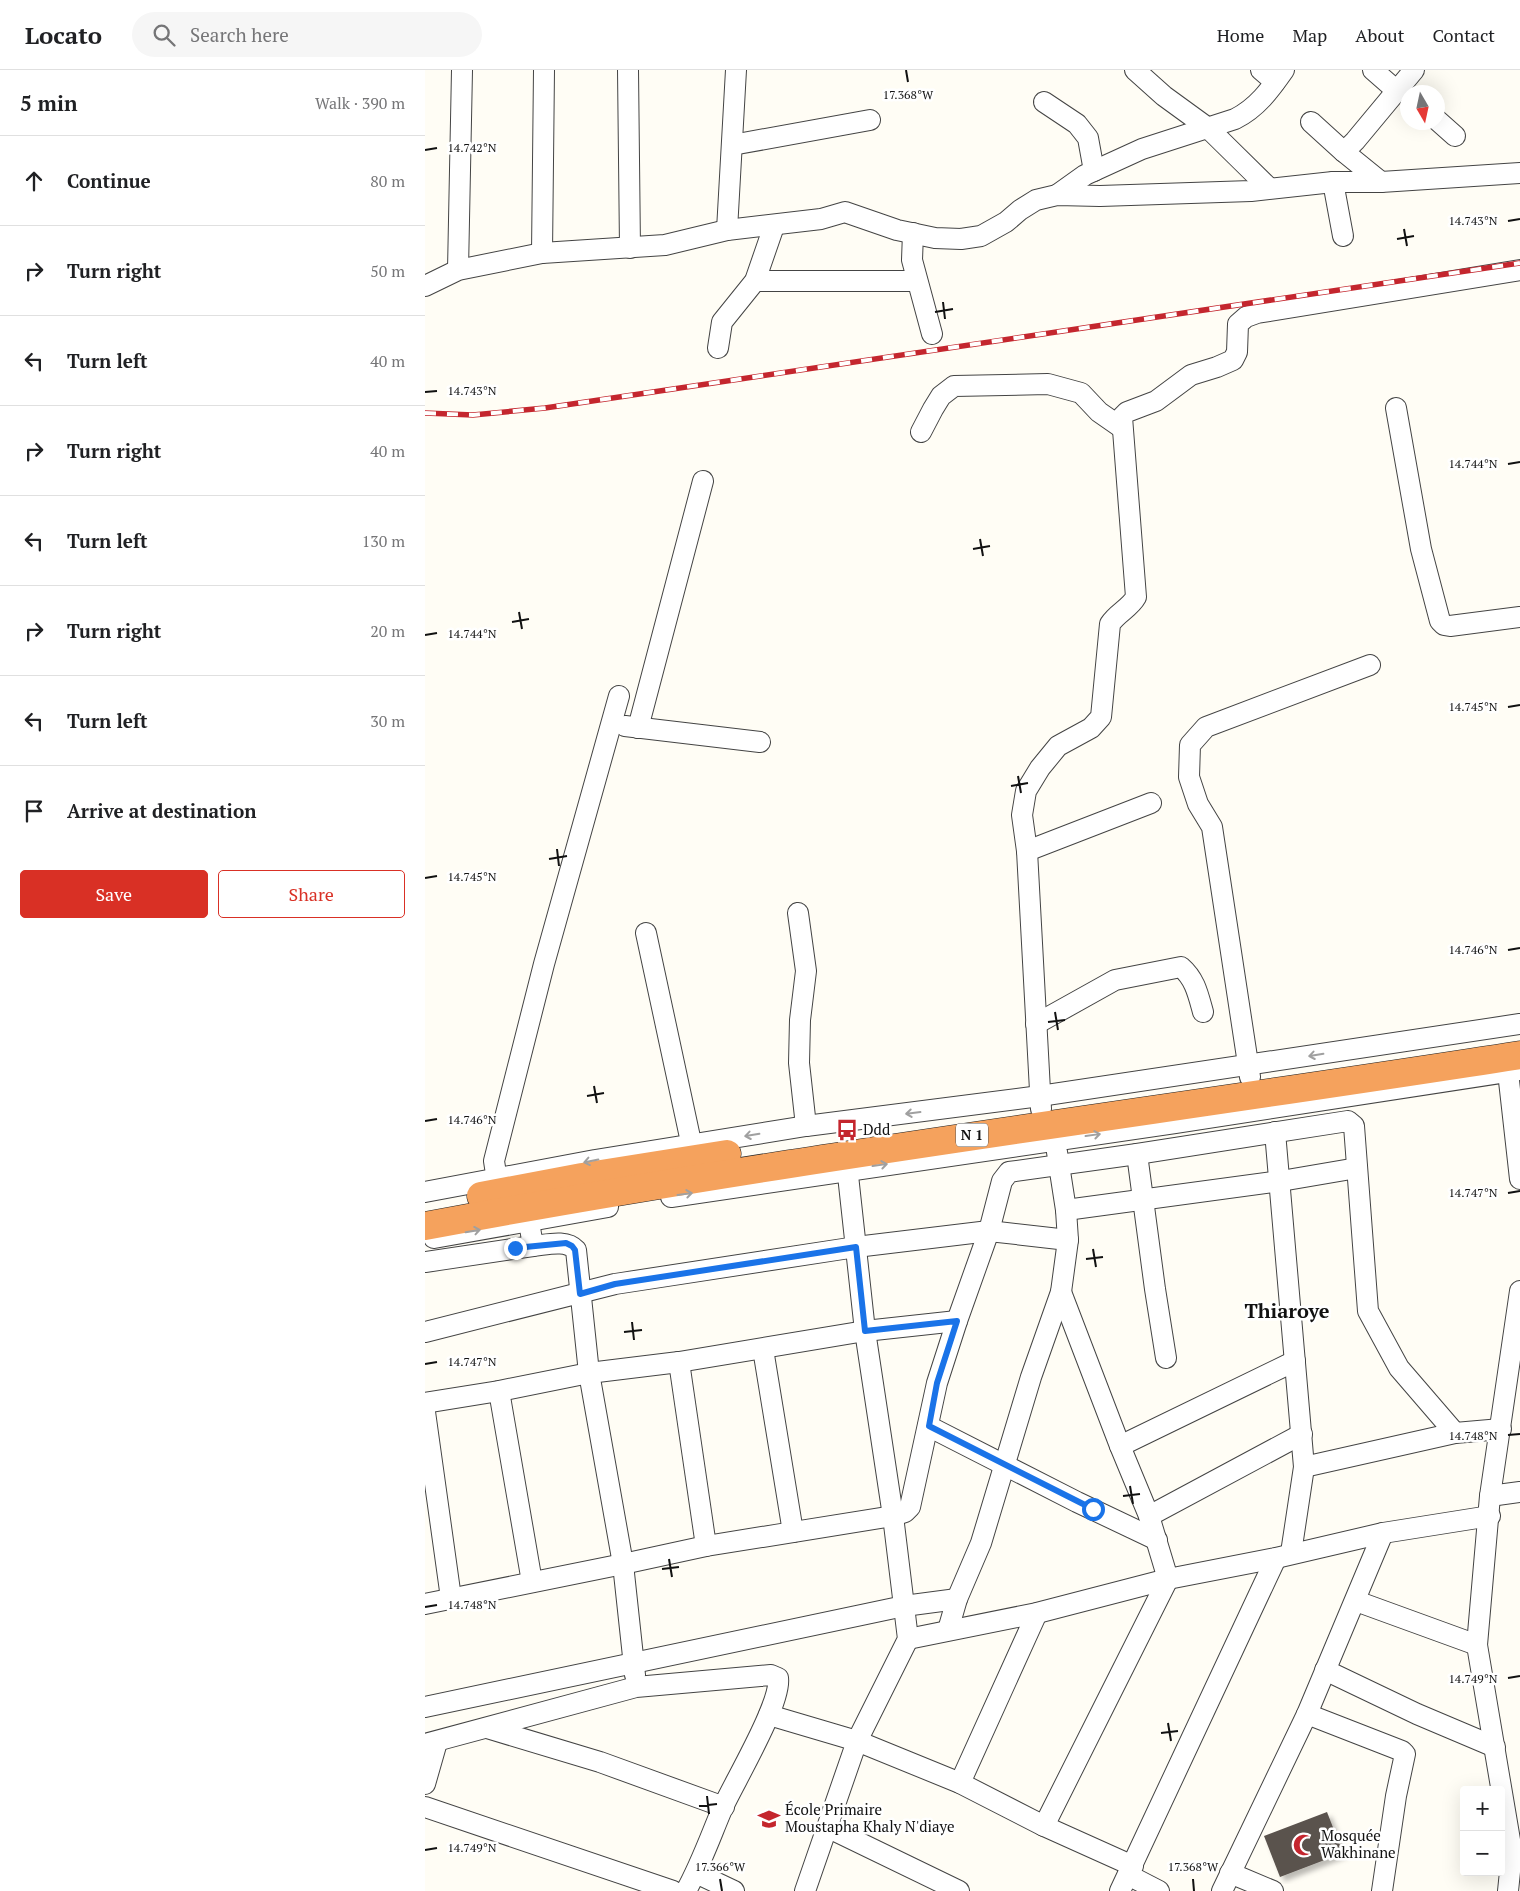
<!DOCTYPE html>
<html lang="en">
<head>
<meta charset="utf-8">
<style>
  body { margin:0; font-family:"PT Serif",serif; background:#f6f6f6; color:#202124 }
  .controls { position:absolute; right:15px; bottom:15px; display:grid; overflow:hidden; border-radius:5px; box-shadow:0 5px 20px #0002 }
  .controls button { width:45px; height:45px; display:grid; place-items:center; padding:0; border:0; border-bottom:1px solid #e0e0e0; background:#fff; color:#202124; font:25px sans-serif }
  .compass { position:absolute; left:975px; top:15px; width:45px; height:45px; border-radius:50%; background:#fff; box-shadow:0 5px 20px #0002; rotate:171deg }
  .stop { position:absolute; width:15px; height:15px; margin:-11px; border:4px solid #1a73e8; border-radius:50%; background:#fff }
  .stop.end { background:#1a73e8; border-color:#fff; box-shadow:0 1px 5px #0008 }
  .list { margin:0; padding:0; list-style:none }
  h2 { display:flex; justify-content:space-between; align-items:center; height:65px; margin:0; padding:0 20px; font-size:21px }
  h2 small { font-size:16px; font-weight:400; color:#757577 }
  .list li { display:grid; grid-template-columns:32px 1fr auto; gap:15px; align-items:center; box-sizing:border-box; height:90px; padding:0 20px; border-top:1px solid #e0e0e0 }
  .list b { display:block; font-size:19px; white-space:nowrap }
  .list em { font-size:16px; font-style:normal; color:#757577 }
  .actions { display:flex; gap:10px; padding:15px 20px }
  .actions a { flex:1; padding:11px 0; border:1px solid #d93025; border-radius:5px; text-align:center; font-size:18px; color:#d93025 }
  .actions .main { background:#d93025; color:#fff }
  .icon { flex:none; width:28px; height:28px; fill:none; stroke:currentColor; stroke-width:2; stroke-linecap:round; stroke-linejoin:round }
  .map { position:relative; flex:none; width:1095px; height:1821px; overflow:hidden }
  header { display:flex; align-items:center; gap:30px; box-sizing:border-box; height:70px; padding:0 25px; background:#fff; border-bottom:1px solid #e0e0e0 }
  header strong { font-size:24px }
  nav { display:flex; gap:28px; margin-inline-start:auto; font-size:18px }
  .search { width:350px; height:45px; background:#f6f6f6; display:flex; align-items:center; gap:12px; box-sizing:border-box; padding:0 18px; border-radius:28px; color:#757577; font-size:19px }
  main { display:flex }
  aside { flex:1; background:#fff }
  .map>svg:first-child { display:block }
  .building { fill:#5a524d; filter:url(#shadow) }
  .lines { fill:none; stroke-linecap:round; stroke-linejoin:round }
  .minor-casing { stroke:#444; stroke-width:22 }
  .highway-casing { stroke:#222; stroke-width:29 }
  .minor { stroke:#fff; stroke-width:20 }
  .highway { stroke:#f5a25d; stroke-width:28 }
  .rail-casing { stroke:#c4262e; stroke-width:5.5 }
  .rail { stroke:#fff; stroke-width:4; stroke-dasharray:11; stroke-linecap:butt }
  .oneway { stroke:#a0a0a0 }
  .route { stroke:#1a73e8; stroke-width:6 }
  .ticks { fill:none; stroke:#111; stroke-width:2 }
  .labels { text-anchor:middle; stroke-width:5; stroke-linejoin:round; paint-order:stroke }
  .shield { fill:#fff; stroke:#585858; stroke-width:1 }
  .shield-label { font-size:14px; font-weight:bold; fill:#111 }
  .poi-label { font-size:15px; fill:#111; stroke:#fff; text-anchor:start }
  .district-label { font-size:20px; font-weight:bold; fill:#111; stroke:#fff }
  .ticks-label { font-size:12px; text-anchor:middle; fill:#111; stroke:#fff; stroke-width:5; stroke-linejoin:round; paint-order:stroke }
</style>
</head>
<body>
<header>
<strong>Locato</strong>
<div class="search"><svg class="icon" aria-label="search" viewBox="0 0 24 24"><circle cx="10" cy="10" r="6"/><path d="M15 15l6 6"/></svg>Search here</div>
<nav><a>Home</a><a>Map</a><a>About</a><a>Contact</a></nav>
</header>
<main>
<aside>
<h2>5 min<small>Walk · 390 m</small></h2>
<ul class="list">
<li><svg class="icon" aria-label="ahead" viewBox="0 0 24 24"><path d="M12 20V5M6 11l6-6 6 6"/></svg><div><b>Continue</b></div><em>80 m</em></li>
<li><svg class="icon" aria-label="right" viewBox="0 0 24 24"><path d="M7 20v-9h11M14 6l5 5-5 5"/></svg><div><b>Turn right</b></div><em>50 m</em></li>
<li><svg class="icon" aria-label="left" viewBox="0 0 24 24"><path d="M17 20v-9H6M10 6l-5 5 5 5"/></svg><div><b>Turn left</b></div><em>40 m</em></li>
<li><svg class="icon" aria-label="right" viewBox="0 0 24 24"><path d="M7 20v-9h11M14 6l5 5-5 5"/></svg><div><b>Turn right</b></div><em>40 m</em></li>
<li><svg class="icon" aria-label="left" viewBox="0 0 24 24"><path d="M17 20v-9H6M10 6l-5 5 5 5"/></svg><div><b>Turn left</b></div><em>130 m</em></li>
<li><svg class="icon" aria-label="right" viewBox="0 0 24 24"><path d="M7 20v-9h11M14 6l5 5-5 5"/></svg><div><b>Turn right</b></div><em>20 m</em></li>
<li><svg class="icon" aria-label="left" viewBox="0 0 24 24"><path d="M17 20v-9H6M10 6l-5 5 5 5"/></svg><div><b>Turn left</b></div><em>30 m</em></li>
<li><svg class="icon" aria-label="arrive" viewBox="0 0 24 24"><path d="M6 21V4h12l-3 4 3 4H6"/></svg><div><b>Arrive at destination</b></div></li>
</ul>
<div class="actions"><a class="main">Save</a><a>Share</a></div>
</aside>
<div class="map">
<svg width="1095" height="1821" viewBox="0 0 1095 1821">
  <defs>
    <filter id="shadow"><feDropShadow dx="4.5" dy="4.5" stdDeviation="2.5" flood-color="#0004"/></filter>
  </defs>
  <rect width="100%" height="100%" fill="#fffdf5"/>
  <!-- building -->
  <polygon class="building" points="902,1742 918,1783 855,1807 839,1766"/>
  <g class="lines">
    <!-- minor casing -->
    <g class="minor-casing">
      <g id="minor">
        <polyline points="203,0 205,178"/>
        <polyline points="710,0 739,26 783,58 844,118"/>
        <polyline points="836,0 850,12"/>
        <polyline points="948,0 972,21"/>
        <polyline points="619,32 652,54 663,68 669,101"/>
        <polyline points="1012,50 1030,66"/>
        <polyline points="886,52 919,82 956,112"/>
        <polyline points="307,75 445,50"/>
        <polyline points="919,82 930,71 989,0"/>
        <polyline points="908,112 918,166"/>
        <path d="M632,125L660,105L717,79L810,49C832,38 845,20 859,0"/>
        <polyline points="302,160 311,0"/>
        <polyline points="488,163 487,190 507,264"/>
        <polyline points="117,183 119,0"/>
        <polyline points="33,200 37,0"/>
        <polyline points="330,211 492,211"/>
        <polyline points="0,216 33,200 117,183 240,175 302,160 396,149 420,142 472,160 510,168 536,169 556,166 581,152 595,140 611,130 632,125 675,126 826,121 908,112 956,112 1095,103"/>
        <polyline points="293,278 297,252 330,211 349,156"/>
        <polyline points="971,338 996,479 1015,551 1019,555 1025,556 1095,547"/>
        <polyline points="496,362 508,339 516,326 529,316 623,314 656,323 674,342 697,358"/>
        <polyline points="200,656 335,672"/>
        <polyline points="213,658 278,411"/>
        <polyline points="602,781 726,733"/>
        <polyline points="373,843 381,901 375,950 374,993 381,1056"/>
        <polyline points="221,863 269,1086"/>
        <path d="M611,954L690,910L756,897C770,909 773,924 778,942"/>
        <polyline points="1083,1002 1095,1109"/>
        <polyline points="825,1007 787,757 773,734 764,707 765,675 781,657 945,595"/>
        <path d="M616,1039L602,781L597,745L601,721L615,698L633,676L666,658L676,647L685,554C692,543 705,538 711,527L697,347L702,342L731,331L766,305L792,297L808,290L812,282L813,254L821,247L832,243L1095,200"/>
        <polyline points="850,1062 879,1397 866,1483"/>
        <polyline points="712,1084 730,1219 741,1288"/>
        <polyline points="76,1121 72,1110 69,1091 119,894 194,626"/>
        <polyline points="0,1122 170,1090 381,1056 615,1026 1095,954"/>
        <polyline points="246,1127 750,1053 1095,1000"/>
        <polyline points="641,1140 856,1111 932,1098"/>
        <path d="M104,1152L108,1176C121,1175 141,1169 151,1180L164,1303L198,1494L210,1605"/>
        <polyline points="9,1168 183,1137"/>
        <polyline points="0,1192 108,1176"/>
        <polyline points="0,1262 190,1214 431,1177 564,1161 643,1170"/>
        <polyline points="338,1279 368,1462"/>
        <polyline points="254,1292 281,1476"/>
        <polyline points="74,1321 107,1512"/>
        <polyline points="0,1333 74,1321 164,1303 254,1292 440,1261 532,1251"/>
        <polyline points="0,1342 26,1528"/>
        <polyline points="503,1356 652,1432 732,1470"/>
        <polyline points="695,1376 870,1291"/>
        <polyline points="879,1397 1030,1363 1076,1359"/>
        <polyline points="1065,1426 1095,1422"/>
        <polyline points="724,1446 877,1364"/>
        <polyline points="931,1531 1052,1575"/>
        <polyline points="0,1534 198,1494 281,1476 468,1446 480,1442 485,1437 512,1313 532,1251 564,1161 577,1111 584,1102 712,1084 923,1051 929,1056 943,1241 974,1298 1030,1363"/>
        <polyline points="523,1560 532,1529 556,1473 606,1307 636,1222 643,1170 641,1140 632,1082"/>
        <polyline points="483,1569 612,1543 743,1509 851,1488 958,1463 1065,1446"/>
        <polyline points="900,1600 992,1644 1070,1677"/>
        <polyline points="0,1637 479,1536 532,1529"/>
        <polyline points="882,1644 977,1681 980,1684 971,1726 957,1821"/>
        <polyline points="344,1645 432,1671 535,1713 619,1756 708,1796"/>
        <polyline points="62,1658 175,1692 299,1737"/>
        <path d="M0,1674L211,1617L346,1605L353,1608C357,1632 310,1711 298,1737C286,1765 276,1794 261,1821"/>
        <polyline points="535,1713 612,1543"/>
        <polyline points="0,1714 12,1672"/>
        <polyline points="0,1737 248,1821"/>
        <polyline points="619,1756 743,1509 724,1446 695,1376 636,1222"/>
        <polyline points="404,1758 534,1821"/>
        <polyline points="271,1803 309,1821"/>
        <polyline points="805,1803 848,1821"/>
        <polyline points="703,1805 734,1821"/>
        <polyline points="380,1821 432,1671 483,1569 468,1446 440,1261 421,1087"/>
        <polyline points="695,1821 851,1488"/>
        <polyline points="797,1821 882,1644 958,1463"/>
        <polyline points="1083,1821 1087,1782 1052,1575 1065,1426 1095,1221"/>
      </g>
    </g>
    <!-- highway casing -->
    <g class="highway-casing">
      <g id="highway">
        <polyline points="56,1126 157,1107 302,1084"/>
        <path d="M0,1156C363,1088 730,1042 1095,985"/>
      </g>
    </g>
    <!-- minor -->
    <use href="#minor" class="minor"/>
    <!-- highway -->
    <use href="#highway" class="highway"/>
    <!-- rail casing -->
    <g class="rail-casing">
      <polyline id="rail" points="0,343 48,345 120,338 1095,193"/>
    </g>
    <!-- rail -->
    <use href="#rail" class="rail"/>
  </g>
  <!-- one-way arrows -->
  <defs><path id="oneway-shaft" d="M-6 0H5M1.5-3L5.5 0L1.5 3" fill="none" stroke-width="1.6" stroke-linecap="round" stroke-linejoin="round" transform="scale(1.25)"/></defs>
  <g class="oneway">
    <use href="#oneway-shaft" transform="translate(891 985) rotate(171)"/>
    <use href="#oneway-shaft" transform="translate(488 1043) rotate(173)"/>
    <use href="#oneway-shaft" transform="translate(327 1065) rotate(171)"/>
    <use href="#oneway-shaft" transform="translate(668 1065) rotate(-8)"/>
    <use href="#oneway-shaft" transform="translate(166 1091) rotate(169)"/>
    <use href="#oneway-shaft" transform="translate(455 1095) rotate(-8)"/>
    <use href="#oneway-shaft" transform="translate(260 1124) rotate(-8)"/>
    <use href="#oneway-shaft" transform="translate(48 1161) rotate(-10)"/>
  </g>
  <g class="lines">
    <!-- route -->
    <polyline class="route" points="90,1178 141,1173 147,1176 150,1180 155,1224 190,1214 431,1177 440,1261 532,1251 512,1313 504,1356 668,1439"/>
  </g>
  <!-- ticks -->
  <path class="ticks" d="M481,0L483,12M0,80L12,78M1083,151L1095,149M979,159L982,176M972,169L989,166M518,232L520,249M510,242L528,239M0,322L12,321M1083,394L1095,392M555,469L558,486M548,479L565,476M94,542L97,559M87,552L104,549M0,565L12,563M1083,637L1095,635M593,706L596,723M586,716L603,713M132,779L134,796M124,789L142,786M0,808L12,806M1083,880L1095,878M630,942L633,960M623,952L640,950M169,1016L172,1033M162,1026L179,1023M0,1051L12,1049M1083,1123L1095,1121M668,1179L671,1197M661,1189L678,1187M207,1252L209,1270M199,1262L217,1260M0,1294L12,1292M1083,1365L1095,1364M705,1416L708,1434M698,1426L715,1424M244,1489L247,1507M237,1499L254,1497M0,1537L12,1535M1083,1608L1095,1606M743,1653L746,1671M736,1663L753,1661M282,1726L284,1744M274,1736L292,1734M0,1780L12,1778M295,1809L297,1821M768,1809L769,1821"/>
  <!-- icons -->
  <defs>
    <g id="bus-bare" transform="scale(1.725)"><path d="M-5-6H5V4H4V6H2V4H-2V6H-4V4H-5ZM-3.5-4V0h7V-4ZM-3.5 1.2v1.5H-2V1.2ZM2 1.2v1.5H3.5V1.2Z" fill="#c4262e" stroke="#fff" stroke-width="2.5" paint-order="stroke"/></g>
    <g id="school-bare" transform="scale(1.725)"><path d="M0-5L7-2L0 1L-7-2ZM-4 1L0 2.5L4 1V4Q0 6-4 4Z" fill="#c4262e" stroke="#fff" stroke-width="2.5" paint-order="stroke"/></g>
    <g id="mosque-bare" transform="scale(1.725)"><path d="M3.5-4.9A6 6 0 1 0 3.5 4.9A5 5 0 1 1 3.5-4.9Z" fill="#c4262e" stroke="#fff" stroke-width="2.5" paint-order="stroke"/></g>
  </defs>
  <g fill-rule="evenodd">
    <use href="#bus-bare" x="422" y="1060"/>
    <use href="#school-bare" x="344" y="1749"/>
    <use href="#mosque-bare" x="879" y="1775"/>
  </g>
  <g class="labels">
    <!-- shield labels -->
    <rect class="shield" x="531" y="1053.5" width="32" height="23" rx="4"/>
    <g class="shield-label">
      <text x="547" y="1070">N 1</text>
    </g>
    <!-- poi labels -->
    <g class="poi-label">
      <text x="438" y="1065">Ddd</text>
      <text x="360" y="1745">École Primaire<tspan x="360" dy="17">Moustapha Khaly N'diaye</tspan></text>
      <text x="896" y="1771">Mosquée<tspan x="896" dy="17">Wakhinane</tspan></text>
    </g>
    <!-- district labels -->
    <g class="district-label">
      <text x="862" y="1248">Thiaroye</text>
    </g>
  </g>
  <g class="ticks-label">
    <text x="483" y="29">17.368°W</text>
    <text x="47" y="82">14.742°N</text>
    <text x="1048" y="155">14.743°N</text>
    <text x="47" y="325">14.743°N</text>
    <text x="1048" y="398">14.744°N</text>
    <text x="47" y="568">14.744°N</text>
    <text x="1048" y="641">14.745°N</text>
    <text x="47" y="811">14.745°N</text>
    <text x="1048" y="884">14.746°N</text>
    <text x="47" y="1054">14.746°N</text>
    <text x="1048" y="1127">14.747°N</text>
    <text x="47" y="1296">14.747°N</text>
    <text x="1048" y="1370">14.748°N</text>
    <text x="47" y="1539">14.748°N</text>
    <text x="1048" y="1613">14.749°N</text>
    <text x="47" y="1782">14.749°N</text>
    <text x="295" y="1801">17.366°W</text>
    <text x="768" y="1801">17.368°W</text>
  </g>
</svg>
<div class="controls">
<button>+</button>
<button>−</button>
</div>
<svg class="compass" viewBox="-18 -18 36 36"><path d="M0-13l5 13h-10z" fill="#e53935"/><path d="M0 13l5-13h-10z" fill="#757577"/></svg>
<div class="stop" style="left:668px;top:1439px"></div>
<div class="stop end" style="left:90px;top:1178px"></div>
</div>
</main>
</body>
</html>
